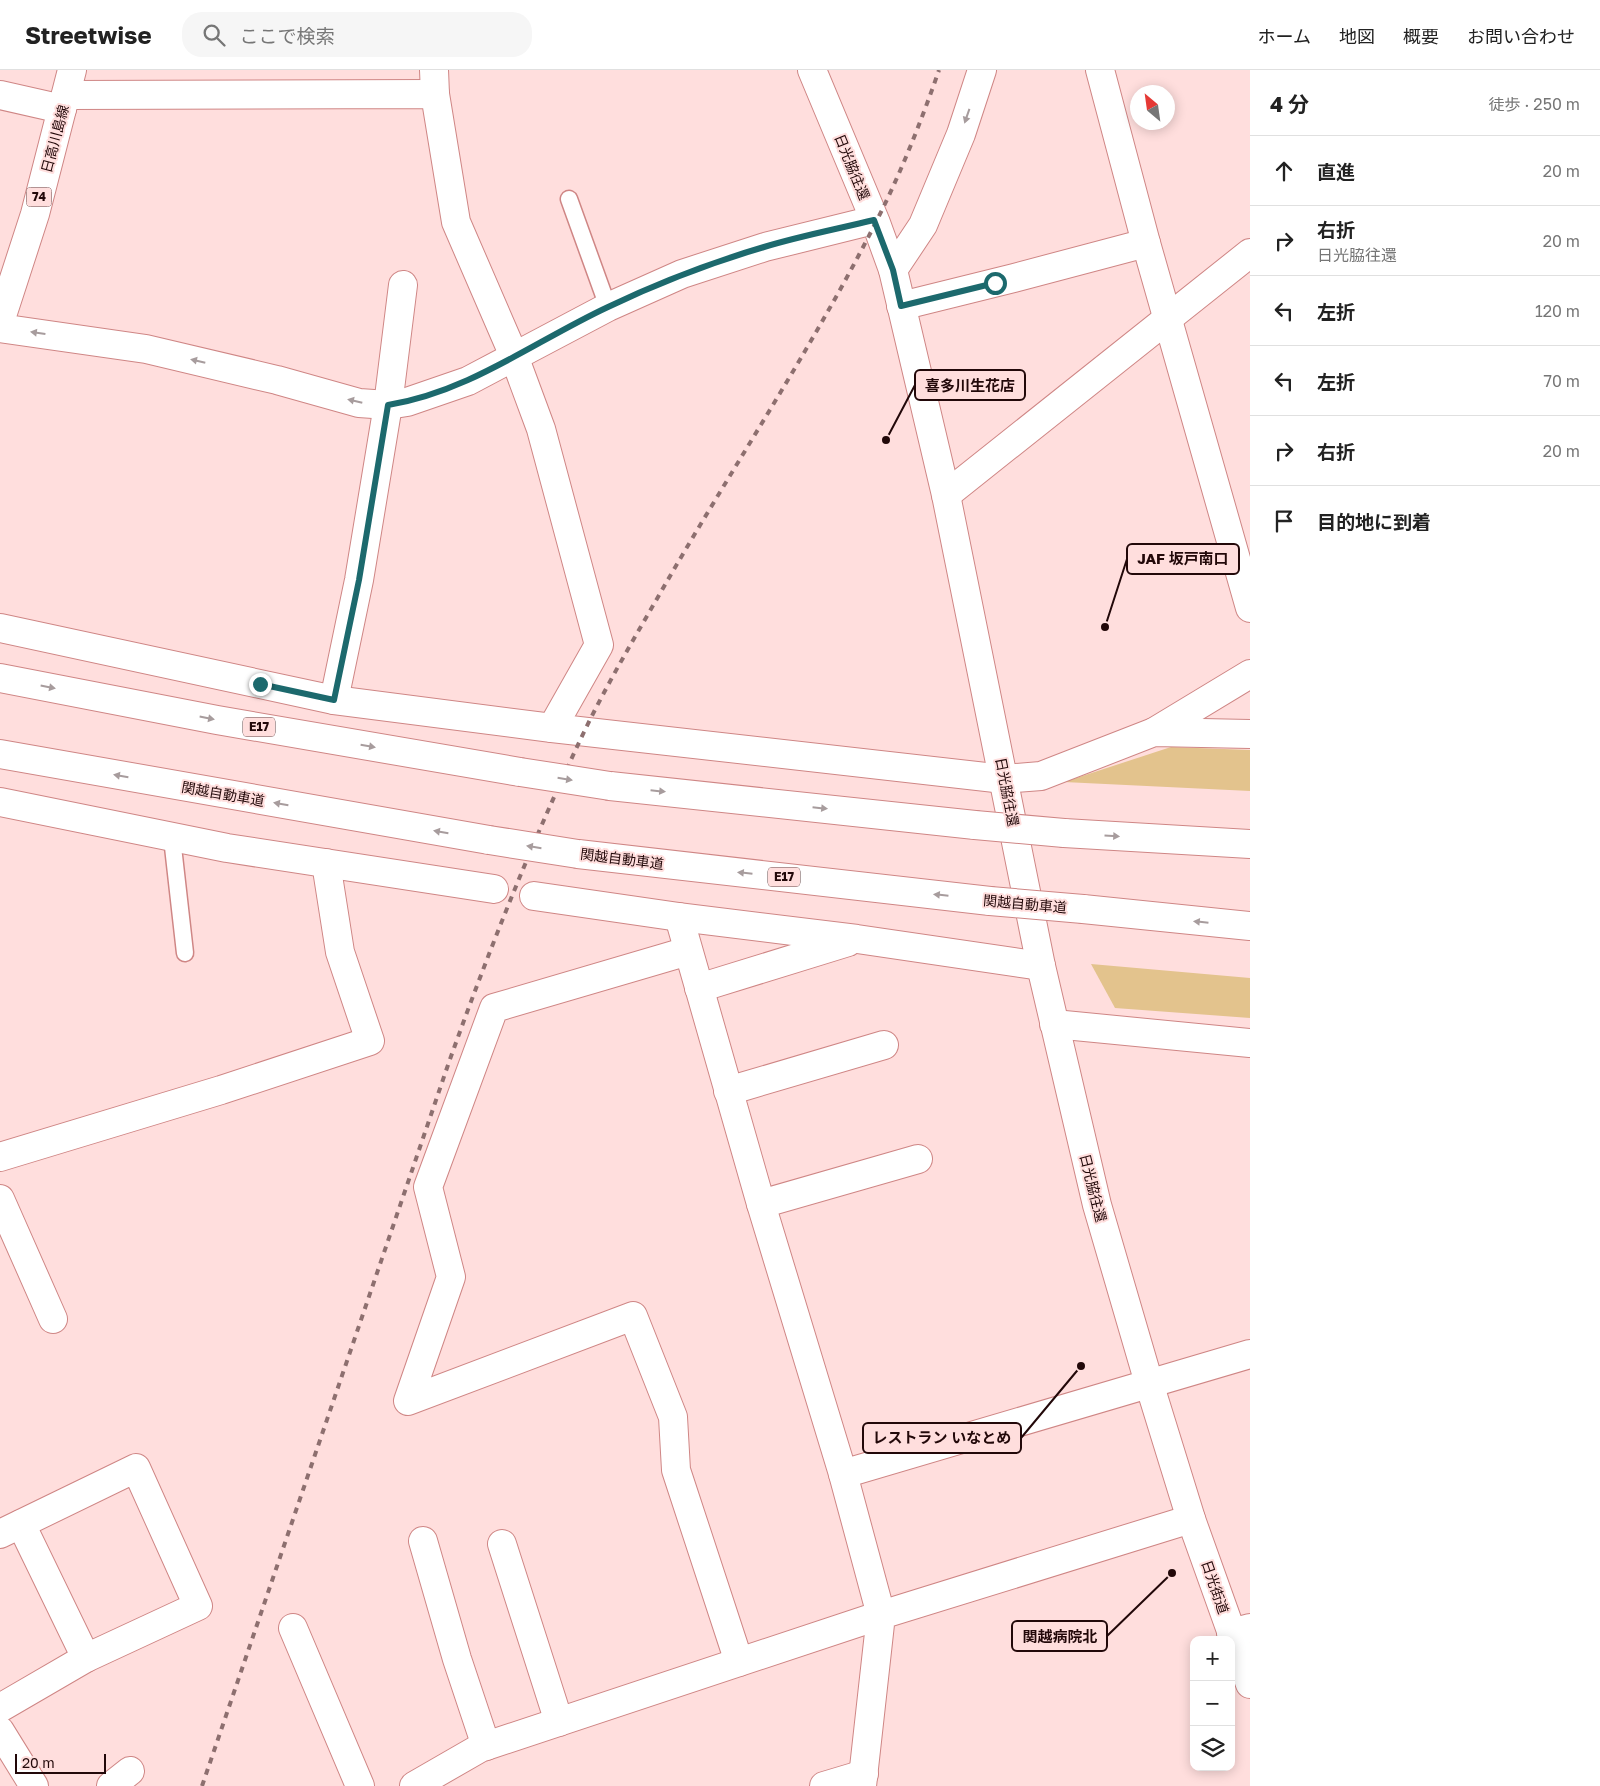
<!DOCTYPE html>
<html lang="ja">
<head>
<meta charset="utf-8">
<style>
  body { margin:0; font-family:"Golos Text","Noto Sans JP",sans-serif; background:#f6f6f6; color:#222 }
  .controls { position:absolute; right:15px; bottom:15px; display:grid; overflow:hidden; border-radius:10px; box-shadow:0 2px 12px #0003 }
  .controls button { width:45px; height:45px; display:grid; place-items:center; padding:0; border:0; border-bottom:1px solid #e0e0e0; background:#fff; color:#222; font:25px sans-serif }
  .compass { position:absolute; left:1130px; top:15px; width:45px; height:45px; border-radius:50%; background:#fff; box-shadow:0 2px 12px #0003; rotate:331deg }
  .scale { position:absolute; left:15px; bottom:12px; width:91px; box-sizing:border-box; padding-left:5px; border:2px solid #220809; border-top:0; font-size:14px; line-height:18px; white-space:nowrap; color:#220809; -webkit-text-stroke:4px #ffdedd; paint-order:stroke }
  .stop { position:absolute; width:15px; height:15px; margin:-11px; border:4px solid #1c696d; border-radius:50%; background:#fff }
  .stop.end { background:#1c696d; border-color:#fff; box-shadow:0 1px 5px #0008 }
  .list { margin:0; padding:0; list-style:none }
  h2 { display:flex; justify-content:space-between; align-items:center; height:65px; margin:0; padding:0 20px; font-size:21px }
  h2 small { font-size:16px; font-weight:400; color:#767676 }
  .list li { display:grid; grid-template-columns:32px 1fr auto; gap:15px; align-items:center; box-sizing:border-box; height:70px; padding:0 20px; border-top:1px solid #e0e0e0 }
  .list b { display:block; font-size:19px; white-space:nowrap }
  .list p { margin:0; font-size:16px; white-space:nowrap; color:#767676 }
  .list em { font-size:16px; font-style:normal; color:#767676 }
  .icon { flex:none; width:28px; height:28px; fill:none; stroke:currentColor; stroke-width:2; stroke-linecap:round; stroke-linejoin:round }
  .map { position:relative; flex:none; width:1250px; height:1716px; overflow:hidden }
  header { display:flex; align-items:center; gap:30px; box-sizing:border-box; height:70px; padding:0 25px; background:#fff; border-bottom:1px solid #e0e0e0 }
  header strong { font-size:24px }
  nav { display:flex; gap:28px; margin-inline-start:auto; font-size:18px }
  .search { width:350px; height:45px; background:#f6f6f6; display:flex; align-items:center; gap:12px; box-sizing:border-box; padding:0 18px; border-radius:20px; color:#767676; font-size:19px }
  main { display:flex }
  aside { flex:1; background:#fff }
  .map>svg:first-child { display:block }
  .green { fill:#e3c38d }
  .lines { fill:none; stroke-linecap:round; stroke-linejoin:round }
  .lane-casing { stroke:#cf8685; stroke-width:19 }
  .street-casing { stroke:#cf8685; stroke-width:30 }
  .secondary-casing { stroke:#cf8685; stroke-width:30 }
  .primary-casing { stroke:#cf8685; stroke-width:30 }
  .highway-casing { stroke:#cf8685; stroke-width:30 }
  .lane { stroke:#fff; stroke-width:16 }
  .street { stroke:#fff; stroke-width:28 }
  .secondary { stroke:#fff; stroke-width:28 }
  .primary { stroke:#fff; stroke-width:28 }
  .highway { stroke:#fff; stroke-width:28 }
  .rail { stroke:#8d6f6f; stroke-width:4; stroke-dasharray:6 6; stroke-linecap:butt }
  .highway-bridge-casing { stroke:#cf8685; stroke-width:30; stroke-linecap:butt }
  .highway-bridge { stroke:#fff; stroke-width:28 }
  .oneway { fill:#a79c9d }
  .route { stroke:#1c696d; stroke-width:6 }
  .labels { text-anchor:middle; stroke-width:4; stroke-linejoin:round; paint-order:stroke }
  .shield { fill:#ffdedd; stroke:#644849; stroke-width:1 }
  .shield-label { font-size:12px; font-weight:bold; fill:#220809 }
  .street-label { font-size:14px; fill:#220809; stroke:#ffdedd }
  .leader { fill:none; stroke:#220809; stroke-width:2 }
  .callout-dot { fill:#220809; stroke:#ffdedd; stroke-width:2 }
  .callout { fill:#ffdedd; stroke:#220809; stroke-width:2 }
  .callout-label { font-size:15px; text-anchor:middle; font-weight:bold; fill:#220809 }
</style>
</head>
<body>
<header>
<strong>Streetwise</strong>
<div class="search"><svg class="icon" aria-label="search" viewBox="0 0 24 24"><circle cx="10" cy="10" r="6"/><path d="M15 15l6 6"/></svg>ここで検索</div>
<nav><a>ホーム</a><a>地図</a><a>概要</a><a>お問い合わせ</a></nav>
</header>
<main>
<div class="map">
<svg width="1250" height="1716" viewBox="0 0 1250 1716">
  <rect width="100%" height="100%" fill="#ffdedd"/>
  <!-- green -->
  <g class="green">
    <polygon points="1171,677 1250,680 1250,721 1064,712"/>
    <polygon points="1091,894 1250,908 1250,948 1115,938"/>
  </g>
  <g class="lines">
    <!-- lane casing -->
    <g class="lane-casing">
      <g id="lane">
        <polyline points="569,129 608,237"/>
        <polyline points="172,768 185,883"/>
      </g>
    </g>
    <!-- street casing -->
    <g class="street-casing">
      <g id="street">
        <polyline points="434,0 435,24"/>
        <polyline points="1100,0 1146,173 1250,538"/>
        <polyline points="0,25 62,39"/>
        <polyline points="66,25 435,24 456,152 514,286 541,359 599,575 552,658"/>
        <polyline points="893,200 923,155 961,64 982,0"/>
        <polyline points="901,236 1014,208 1146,173"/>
        <polyline points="0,258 146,279 277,310 359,333 388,335 407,332 468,311 608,237 682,204 765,177 874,150"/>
        <polyline points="0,558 334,630 552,658 1004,709 1041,706 1154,662 1250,664"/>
        <polyline points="334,630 359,510 388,335 403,215"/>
        <polyline points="1154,662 1250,604"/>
        <polyline points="0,732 227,778 494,819"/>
        <polyline points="534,826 679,847 857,869 1041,896"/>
        <polyline points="688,881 494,938 428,1117 451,1207 408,1331 633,1246 673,1347 676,1400 739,1592"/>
        <polyline points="699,918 848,872"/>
        <polyline points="1054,954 1250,973"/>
        <polyline points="728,1021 884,975"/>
        <polyline points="0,1087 221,1020 370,971 340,882 326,793"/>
        <polyline points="0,1129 53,1249"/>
        <polyline points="761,1134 918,1089"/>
        <polyline points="843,1404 1250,1284"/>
        <polyline points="21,1454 86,1588"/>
        <polyline points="0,1464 136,1398 198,1536 86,1588 0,1638"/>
        <polyline points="423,1471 457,1589 486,1676"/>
        <polyline points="502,1474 559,1652"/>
        <polyline points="293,1558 360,1716"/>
        <polyline points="1231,1563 1250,1558"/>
        <polyline points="0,1661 34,1716"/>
        <polyline points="111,1716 130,1701"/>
        <polyline points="414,1716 480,1678 881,1545 843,1404 761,1134 679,847"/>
        <polyline points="824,1716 864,1704"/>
      </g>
    </g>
    <!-- secondary casing -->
    <g class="secondary-casing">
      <g id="secondary">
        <polyline points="812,0 876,153 893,200 946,425 1041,896 1097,1135 1149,1313 1191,1449 1250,1614"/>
        <polyline points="946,425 1250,183"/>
        <polyline points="862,1716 881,1545 1191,1449"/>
      </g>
    </g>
    <!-- primary casing -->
    <g class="primary-casing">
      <polyline id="primary" points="0,252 35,144 72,0"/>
    </g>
    <!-- highway casing -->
    <g class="highway-casing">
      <g id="highway">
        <polyline points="0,608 217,650 520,702"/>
        <polyline points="0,684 489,770"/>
        <polyline points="610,716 975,755"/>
        <polyline points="1064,763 1250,774"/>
        <polyline points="578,784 990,831"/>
        <polyline points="1083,839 1250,856"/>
      </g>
    </g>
    <!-- lane -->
    <use href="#lane" class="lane"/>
    <!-- street -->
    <use href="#street" class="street"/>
    <!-- secondary -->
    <use href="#secondary" class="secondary"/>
    <!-- primary -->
    <use href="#primary" class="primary"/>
    <!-- highway -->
    <use href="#highway" class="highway"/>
    <!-- rail -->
    <path class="rail" d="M202,1716L449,992C489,880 533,769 584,662C607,614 635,567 662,520C732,398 811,280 875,154C900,105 921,52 939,0"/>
    <!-- highway-bridge casing -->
    <g class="highway-bridge-casing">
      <g id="highway-bridge">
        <polyline points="520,702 610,716"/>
        <polyline points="975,755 1064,763"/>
        <polyline points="489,770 578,784"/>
        <polyline points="990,831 1083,839"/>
      </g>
    </g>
    <!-- highway-bridge -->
    <use href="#highway-bridge" class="highway-bridge"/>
  </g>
  <!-- one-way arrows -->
  <defs><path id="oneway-solid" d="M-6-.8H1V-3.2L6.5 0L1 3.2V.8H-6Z" transform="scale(1.25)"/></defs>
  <g class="oneway">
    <use href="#oneway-solid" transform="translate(967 46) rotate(109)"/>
    <use href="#oneway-solid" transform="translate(38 263) rotate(-172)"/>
    <use href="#oneway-solid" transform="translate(198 291) rotate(-167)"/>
    <use href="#oneway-solid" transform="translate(355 331) rotate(-167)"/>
    <use href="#oneway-solid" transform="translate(48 617) rotate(11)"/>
    <use href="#oneway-solid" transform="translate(207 648) rotate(11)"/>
    <use href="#oneway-solid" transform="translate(368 676) rotate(10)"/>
    <use href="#oneway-solid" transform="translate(121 706) rotate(-170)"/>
    <use href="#oneway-solid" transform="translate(565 709) rotate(9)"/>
    <use href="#oneway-solid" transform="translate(658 721) rotate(6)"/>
    <use href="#oneway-solid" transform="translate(281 734) rotate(-170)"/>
    <use href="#oneway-solid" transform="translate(820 738) rotate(6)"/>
    <use href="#oneway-solid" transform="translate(441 762) rotate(-170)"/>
    <use href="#oneway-solid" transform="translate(1112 766) rotate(3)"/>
    <use href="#oneway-solid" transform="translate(534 777) rotate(-171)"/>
    <use href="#oneway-solid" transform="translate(745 803) rotate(-174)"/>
    <use href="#oneway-solid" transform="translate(941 825) rotate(-174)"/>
    <use href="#oneway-solid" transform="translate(1201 852) rotate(-174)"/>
  </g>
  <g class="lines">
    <!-- route -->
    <path class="route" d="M260,614L334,630L359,510L388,335C469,322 535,271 608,237C658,213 710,193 764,177C800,166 837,159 874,150L893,200L901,236L995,213"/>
  </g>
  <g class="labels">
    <!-- shield labels -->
    <g class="shield">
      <rect x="26.5" y="117.5" width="25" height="19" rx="4"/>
      <rect x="243" y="647.5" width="32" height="19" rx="4"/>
      <rect x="768" y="797.5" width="32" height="19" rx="4"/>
    </g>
    <g class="shield-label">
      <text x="39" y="131">74</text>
      <text x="259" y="661">E17</text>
      <text x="784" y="811">E17</text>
    </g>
    <!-- street labels -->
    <g class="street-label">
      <text transform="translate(55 69) rotate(-75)" y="5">日高川島線</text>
      <text transform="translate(852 97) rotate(68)" y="5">日光脇往還</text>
      <text transform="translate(1007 722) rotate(79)" y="5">日光脇往還</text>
      <text transform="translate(223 724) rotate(10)" y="5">関越自動車道</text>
      <text transform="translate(622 789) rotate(7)" y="5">関越自動車道</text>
      <text transform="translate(1025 834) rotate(5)" y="5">関越自動車道</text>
      <text transform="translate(1093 1118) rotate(76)" y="5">日光脇往還</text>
      <text transform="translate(1215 1517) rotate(71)" y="5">日光街道</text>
    </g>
  </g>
  <!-- callouts -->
  <path class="leader" d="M886 370L915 315M1105 557L1127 489M1081 1296L1021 1368M1172 1503L1107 1566"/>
  <g class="callout-dot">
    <circle cx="886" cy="370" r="5"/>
    <circle cx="1105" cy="557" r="5"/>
    <circle cx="1081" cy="1296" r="5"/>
    <circle cx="1172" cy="1503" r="5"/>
  </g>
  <g class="callout">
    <rect x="915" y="300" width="110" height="30" rx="5"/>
    <rect x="1127" y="474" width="112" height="30" rx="5"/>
    <rect x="863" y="1353" width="158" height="30" rx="5"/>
    <rect x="1012" y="1551" width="95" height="30" rx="5"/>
  </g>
  <g class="callout-label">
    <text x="970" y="321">喜多川生花店</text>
    <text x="1183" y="494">JAF 坂戸南口</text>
    <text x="942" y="1373">レストラン いなとめ</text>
    <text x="1060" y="1572">関越病院北</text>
  </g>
</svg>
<div class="controls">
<button>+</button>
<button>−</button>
<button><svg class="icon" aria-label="layers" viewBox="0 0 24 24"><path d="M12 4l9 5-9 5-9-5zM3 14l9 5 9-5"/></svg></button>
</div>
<svg class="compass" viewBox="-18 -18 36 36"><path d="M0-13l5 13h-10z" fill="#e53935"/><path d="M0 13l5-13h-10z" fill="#767676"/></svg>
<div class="scale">20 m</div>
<div class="stop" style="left:995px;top:213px"></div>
<div class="stop end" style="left:260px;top:614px"></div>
</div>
<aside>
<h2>4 分<small>徒歩 · 250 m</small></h2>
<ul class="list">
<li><svg class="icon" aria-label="ahead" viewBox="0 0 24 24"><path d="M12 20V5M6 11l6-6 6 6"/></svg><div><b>直進</b></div><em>20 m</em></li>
<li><svg class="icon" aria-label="right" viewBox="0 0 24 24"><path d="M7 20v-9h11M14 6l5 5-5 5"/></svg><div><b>右折</b><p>日光脇往還</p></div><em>20 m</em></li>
<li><svg class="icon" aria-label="left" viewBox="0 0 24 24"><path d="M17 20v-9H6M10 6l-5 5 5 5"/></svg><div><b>左折</b></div><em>120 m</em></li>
<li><svg class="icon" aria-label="left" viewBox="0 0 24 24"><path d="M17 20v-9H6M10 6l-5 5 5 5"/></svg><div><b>左折</b></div><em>70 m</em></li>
<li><svg class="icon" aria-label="right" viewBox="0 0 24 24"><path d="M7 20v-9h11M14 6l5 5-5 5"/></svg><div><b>右折</b></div><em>20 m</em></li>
<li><svg class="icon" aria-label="arrive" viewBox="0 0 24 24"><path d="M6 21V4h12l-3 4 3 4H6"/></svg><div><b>目的地に到着</b></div></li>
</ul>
</aside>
</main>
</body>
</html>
